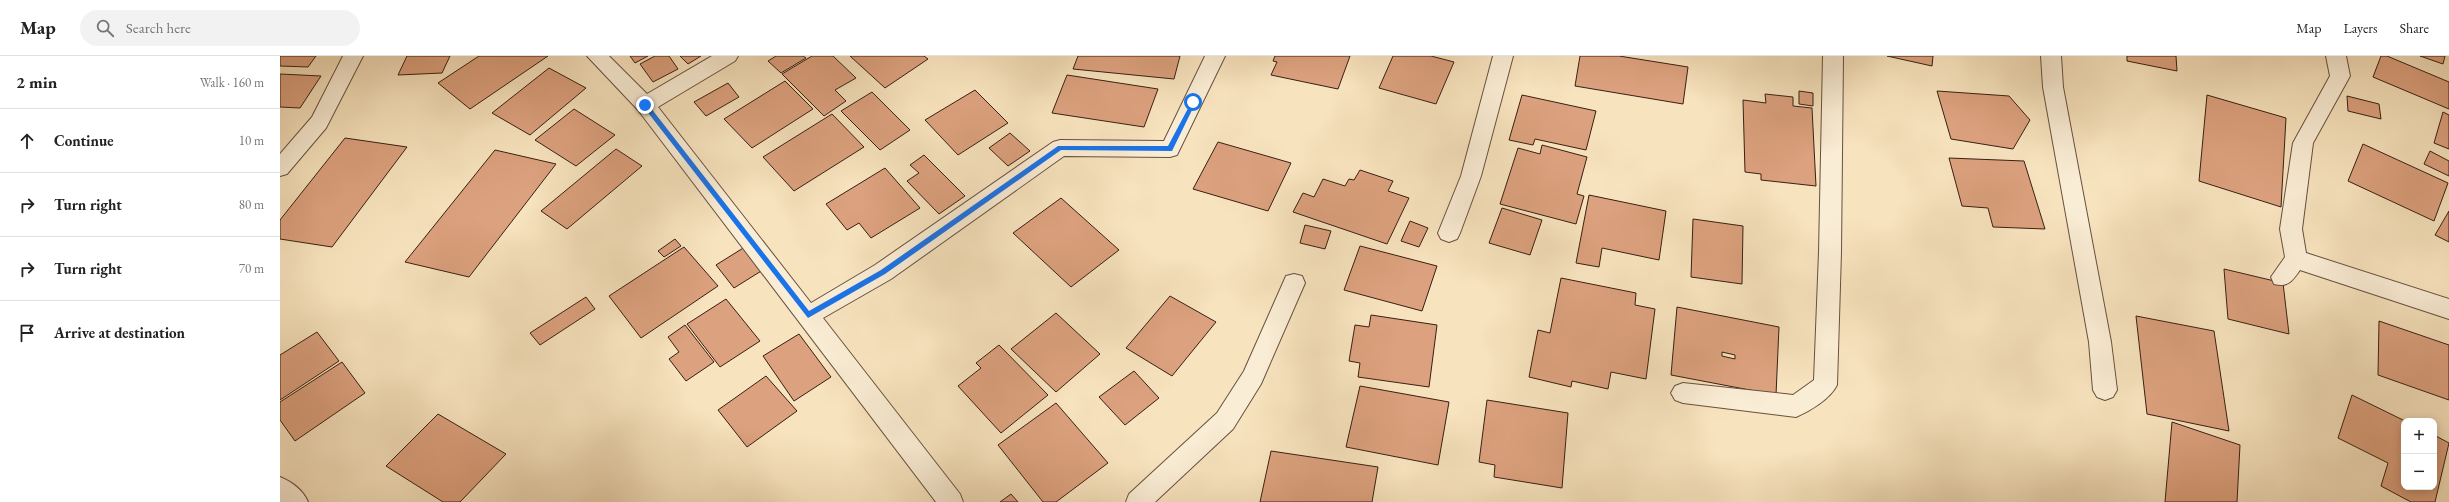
<!DOCTYPE html>
<html lang="en">
<head>
<meta charset="utf-8">
<style>
  body { margin:0; font-family:"EB Garamond",serif; background:#f2f2f2; color:#222 }
  .controls { position:absolute; right:12px; bottom:12px; display:grid; overflow:hidden; border-radius:8px; box-shadow:0 2px 10px #0003 }
  .controls button { width:36px; height:36px; display:grid; place-items:center; padding:0; border:0; border-bottom:1px solid #e0e0e0; background:#fff; color:#222; font:20px sans-serif }
  .stop { position:absolute; width:12px; height:12px; margin:-9px; border:3px solid #1a73e8; border-radius:50%; background:#fff }
  .stop.end { background:#1a73e8; border-color:#fff; box-shadow:0 1px 4px #0008 }
  .list { margin:0; padding:0; list-style:none }
  h2 { display:flex; justify-content:space-between; align-items:center; height:52px; margin:0; padding:0 16px; font-size:17px }
  h2 small { font-size:13px; font-weight:400; color:#767676 }
  .list li { display:grid; grid-template-columns:26px 1fr auto; gap:12px; align-items:center; box-sizing:border-box; height:64px; padding:0 16px; border-top:1px solid #e0e0e0 }
  .list b { display:block; font-size:15px; white-space:nowrap }
  .list em { font-size:13px; font-style:normal; color:#767676 }
  .icon { flex:none; width:22px; height:22px; fill:none; stroke:currentColor; stroke-width:2; stroke-linecap:round; stroke-linejoin:round }
  .map { position:relative; flex:none; width:2169px; height:446px; overflow:hidden }
  header { display:flex; align-items:center; gap:24px; box-sizing:border-box; height:56px; padding:0 20px; background:#fff; border-bottom:1px solid #e0e0e0 }
  header strong { font-size:19px }
  nav { display:flex; gap:22px; margin-inline-start:auto; font-size:14px }
  .search { width:280px; height:36px; background:#f2f2f2; display:flex; align-items:center; gap:10px; box-sizing:border-box; padding:0 14px; border-radius:22px; color:#767676; font-size:15px }
  main { display:flex }
  aside { flex:1; background:#fff }
  .map>svg:first-child { display:block }
  .building { fill:#dca17e; stroke:#391f13; fill-rule:evenodd }
  .lines { fill:none; stroke-linecap:round; stroke-linejoin:round }
  .minor-casing { stroke:#68503e; stroke-width:2 }
  .minor { fill:#faedd5; fill-rule:evenodd }
  .route { fill:#1a73e8 }
</style>
</head>
<body>
<header>
<strong>Map</strong>
<div class="search"><svg class="icon" aria-label="search" viewBox="0 0 24 24"><circle cx="10" cy="10" r="6"/><path d="M15 15l6 6"/></svg>Search here</div>
<nav><a>Map</a><a>Layers</a><a>Share</a></nav>
</header>
<main>
<aside>
<h2>2 min<small>Walk · 160 m</small></h2>
<ul class="list">
<li><svg class="icon" aria-label="ahead" viewBox="0 0 24 24"><path d="M12 20V5M6 11l6-6 6 6"/></svg><div><b>Continue</b></div><em>10 m</em></li>
<li><svg class="icon" aria-label="right" viewBox="0 0 24 24"><path d="M7 20v-9h11M14 6l5 5-5 5"/></svg><div><b>Turn right</b></div><em>80 m</em></li>
<li><svg class="icon" aria-label="right" viewBox="0 0 24 24"><path d="M7 20v-9h11M14 6l5 5-5 5"/></svg><div><b>Turn right</b></div><em>70 m</em></li>
<li><svg class="icon" aria-label="arrive" viewBox="0 0 24 24"><path d="M6 21V4h12l-3 4 3 4H6"/></svg><div><b>Arrive at destination</b></div></li>
</ul>
</aside>
<div class="map">
<svg width="2169" height="446" viewBox="0 0 2169 446">
  <rect width="100%" height="100%" fill="#f7e3be"/>
  <filter id="stains"><feTurbulence type="fractalNoise" baseFrequency=".005" numOctaves="4"/><feColorMatrix values="0 0 0 0 .2 0 0 0 0 .09 0 0 0 0 .02 0 0 0 .5 -.17"/></filter>
  <radialGradient id="worn" r=".72"><stop offset=".6" stop-color="#630" stop-opacity="0"/><stop offset="1" stop-color="#630" stop-opacity=".3"/></radialGradient>
  <!-- building -->
  <g class="building">
    <polygon points="0,0 36,0 28,11 0,10"/>
    <polygon points="127,0 170,0 162,17 118,19"/>
    <polygon points="199,0 268,0 190,53 158,27"/>
    <polygon points="350,0 368,0 355,7"/>
    <polygon points="375,0 389,0 398,13 373,26 360,8"/>
    <polygon points="400,0 421,0 408,8"/>
    <polygon points="496,0 523,0 526,2 501,17 488,5"/>
    <polygon points="532,0 553,0 576,22 555,34 566,45 544,60 502,18"/>
    <polygon points="570,0 644,0 648,3 605,32"/>
    <polygon points="798,0 900,0 894,23 793,13"/>
    <polygon points="995,0 1070,0 1058,33 991,19 997,6 993,5"/>
    <polygon points="1113,0 1151,0 1174,6 1156,48 1099,32"/>
    <polygon points="1300,0 1339,0 1408,11 1403,48 1295,30"/>
    <polygon points="1607,0 1653,0 1652,10"/>
    <polygon points="1847,0 1896,0 1897,15 1847,5"/>
    <polygon points="2101,0 2107,0 2169,26 2169,53 2093,21"/>
    <polygon points="2140,0 2165,0 2163,8"/>
    <polygon points="269,12 306,32 250,79 212,57"/>
    <polygon points="0,18 41,20 20,52 0,51"/>
    <polygon points="787,19 878,33 864,71 772,57"/>
    <polygon points="505,25 533,53 472,92 444,63"/>
    <polygon points="448,27 459,41 426,60 414,46"/>
    <polygon points="695,34 728,67 678,99 645,64"/>
    <polygon points="1519,35 1533,37 1533,50 1519,48"/>
    <polygon points="1657,35 1729,40 1750,64 1733,93 1671,83"/>
    <polygon points="592,36 630,74 600,94 561,55"/>
    <polygon points="1485,38 1513,41 1513,50 1532,52 1536,130 1481,124 1481,118 1465,116 1463,44 1486,47"/>
    <polygon points="1242,39 1316,55 1306,94 1255,83 1253,89 1229,84"/>
    <polygon points="1927,39 2006,62 2001,151 1919,125"/>
    <polygon points="2067,40 2099,48 2101,63 2068,55"/>
    <polygon points="294,53 335,79 296,110 255,84"/>
    <polygon points="2163,56 2169,59 2169,93 2154,87"/>
    <polygon points="552,58 584,91 514,135 483,101"/>
    <polygon points="730,77 750,95 728,110 709,92"/>
    <polygon points="65,82 127,91 52,191 0,183 0,164"/>
    <polygon points="938,86 1011,107 988,155 913,133"/>
    <polygon points="2083,88 2168,127 2154,165 2068,125"/>
    <polygon points="1262,89 1307,101 1297,138 1304,140 1296,168 1220,148 1238,92 1260,98"/>
    <polygon points="336,93 362,110 287,173 261,155"/>
    <polygon points="215,94 276,108 189,221 125,206"/>
    <polygon points="2150,95 2169,105 2169,120 2144,108"/>
    <polygon points="644,99 685,140 659,158 627,125 639,117 630,109"/>
    <polygon points="1669,102 1744,105 1765,173 1713,171 1708,152 1682,150"/>
    <polygon points="605,112 640,152 591,182 579,167 567,174 546,148"/>
    <polygon points="1080,114 1113,125 1108,135 1129,142 1107,188 1013,156 1023,137 1034,141 1043,123 1065,130 1069,123 1074,124"/>
    <polygon points="1309,139 1386,155 1379,204 1322,192 1319,211 1296,207"/>
    <polygon points="781,142 839,194 791,231 733,177"/>
    <polygon points="1222,152 1262,164 1250,199 1209,187"/>
    <polygon points="2169,155 2169,186 2155,179"/>
    <polygon points="1413,163 1463,170 1462,228 1411,221"/>
    <polygon points="1130,165 1148,172 1139,191 1121,185"/>
    <polygon points="1025,169 1051,175 1045,193 1020,187"/>
    <polygon points="395,183 401,190 384,201 378,195"/>
    <polygon points="468,189 486,212 454,232 436,209"/>
    <polygon points="1080,190 1157,210 1142,255 1064,234"/>
    <polygon points="404,191 438,230 361,282 329,240"/>
    <polygon points="1944,213 2003,227 2009,278 1948,263"/>
    <polygon points="1281,222 1356,237 1355,249 1375,253 1366,323 1331,316 1328,333 1292,325 1291,331 1249,321 1258,274 1270,277"/>
    <polygon points="890,240 936,266 892,320 846,292"/>
    <polygon points="306,241 315,253 260,289 250,277"/>
    <polygon points="446,243 480,285 440,311 407,268"/>
    <path d="M1397,251L1499,271L1496,339L1391,319ZM1442,296L1455,299V303L1442,300Z"/>
    <polygon points="776,257 820,298 776,336 731,293"/>
    <polygon points="1091,259 1157,269 1149,331 1078,321 1080,307 1069,305 1075,269 1089,271"/>
    <polygon points="1856,260 1934,275 1949,375 1867,358"/>
    <polygon points="2099,265 2169,289 2169,344 2098,319"/>
    <polygon points="405,269 434,306 406,325 389,303 399,296 388,281"/>
    <polygon points="37,276 59,305 0,344 0,299"/>
    <polygon points="519,278 551,321 514,345 483,300"/>
    <polygon points="719,289 768,339 721,377 678,330 701,312 696,307"/>
    <polygon points="62,306 85,337 15,385 0,364 0,346"/>
    <polygon points="854,315 879,342 845,369 819,341"/>
    <polygon points="486,320 517,355 467,391 438,354"/>
    <polygon points="1080,330 1169,346 1158,409 1066,391"/>
    <polygon points="2072,339 2125,365 2124,431 2154,431 2154,379 2169,387 2155,446 2131,446 2101,430 2108,407 2058,382"/>
    <polygon points="1207,344 1288,357 1282,432 1214,421 1215,409 1199,406"/>
    <polygon points="776,347 828,407 776,446 763,446 718,389"/>
    <polygon points="158,358 226,398 180,446 163,446 106,410"/>
    <polygon points="1892,366 1960,389 1957,446 1885,446"/>
    <polygon points="991,395 1098,411 1092,446 980,446"/>
    <polygon points="731,438 738,446 720,446"/>
  </g>
  <g class="lines">
    <!-- minor casing -->
    <g class="minor-casing">
      <g id="minor">
        <polygon points="63,0 83,0 46,72 7,118 0,120 0,98 32,61"/>
        <polygon points="307,0 329,0 367,38 432,0 458,0 455,5 378,51 531,247 595,209 773,86 780,84 884,85 925,0 945,0 897,99 890,101 784,100 611,223 543,262 680,438 683,446 656,446 358,54"/>
        <polygon points="1213,0 1233,0 1201,120 1180,177 1177,183 1169,186 1161,183 1158,177 1181,120"/>
        <path d="M1543,0H1563L1561,196L1557,329C1550,343 1530,355 1516,361L1403,347L1395,344L1391,337L1395,330L1403,327L1513,339L1534,324L1539,196Z"/>
        <polygon points="1761,0 1781,0 1783,31 1831,286 1837,334 1833,341 1825,344 1817,341 1813,334 1809,286 1763,31"/>
        <path d="M2046,0H2066L2070,20L2033,87L2022,173L2026,197L2169,243V263L2020,214C2013,224 2008,232 1994,228L1991,221L2005,201L2000,173L2013,87L2050,20Z"/>
        <polygon points="1014,218 1022,220 1025,227 981,328 953,373 875,446 846,446 849,438 937,357 964,315 1006,220"/>
        <path d="M0,421C12,426 23,434 28,446H0Z"/>
      </g>
    </g>
    <!-- minor -->
    <use href="#minor" class="minor"/>
  </g>
  <!-- route -->
  <polygon class="route" points="913,43 916,46 892,95 781,94 605,218 528,262 362,49 367,47 529,255 601,214 778,90 888,90"/>
  <rect width="100%" height="100%" filter="url(#stains)"/>
  <rect width="100%" height="100%" fill="url(#worn)"/>
</svg>
<div class="controls">
<button>+</button>
<button>−</button>
</div>
<div class="stop" style="left:913px;top:46px"></div>
<div class="stop end" style="left:365px;top:49px"></div>
</div>
</main>
</body>
</html>
